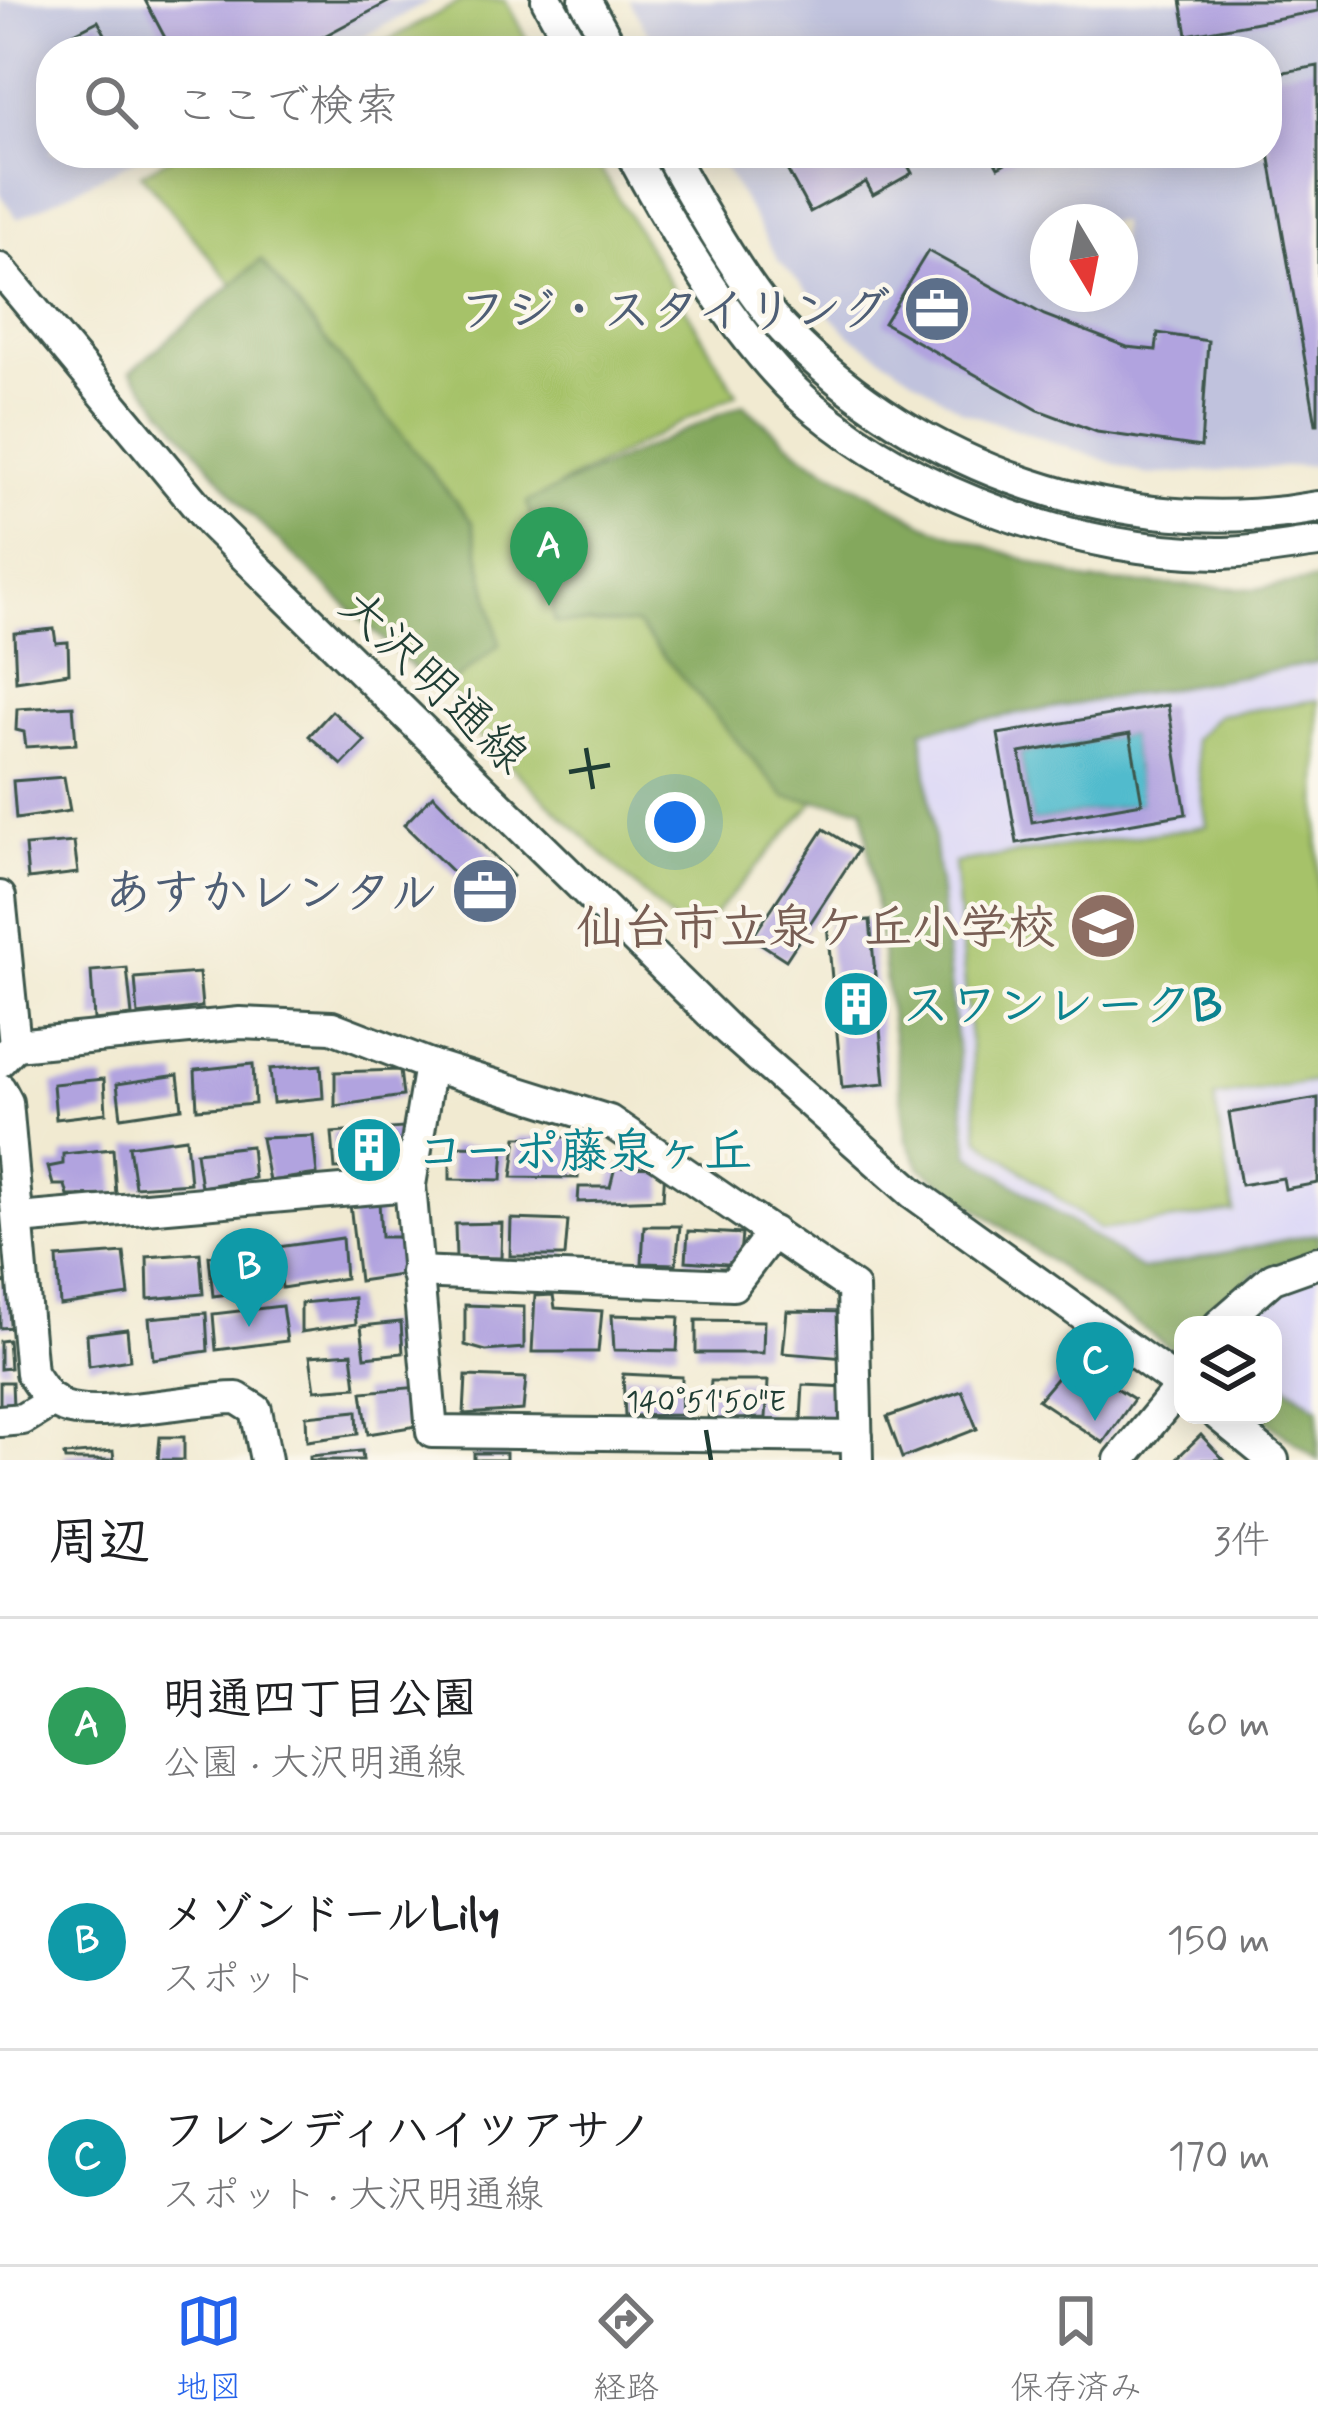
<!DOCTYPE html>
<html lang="ja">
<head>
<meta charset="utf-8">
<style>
  body { margin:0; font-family:Mynerve,"Klee One",sans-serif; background:#f2f2f2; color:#202124 }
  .controls { position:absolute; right:36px; bottom:36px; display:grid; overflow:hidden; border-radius:24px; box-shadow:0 6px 30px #0003 }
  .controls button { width:108px; height:108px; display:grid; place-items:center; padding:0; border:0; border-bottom:3px solid #e0e0e0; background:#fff; color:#202124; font:60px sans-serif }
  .compass { position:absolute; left:1030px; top:204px; width:108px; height:108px; border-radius:50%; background:#fff; box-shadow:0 6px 30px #0003; rotate:170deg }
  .you { position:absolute; left:675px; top:822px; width:42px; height:42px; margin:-30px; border:9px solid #fff; border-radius:50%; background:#1a73e8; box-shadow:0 0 0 18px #1a73e833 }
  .badge { display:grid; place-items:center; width:78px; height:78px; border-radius:50%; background:#2563eb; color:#fff; font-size:39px; font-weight:700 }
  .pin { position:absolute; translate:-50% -99px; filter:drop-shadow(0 3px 6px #0008) }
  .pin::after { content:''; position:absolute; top:63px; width:42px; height:36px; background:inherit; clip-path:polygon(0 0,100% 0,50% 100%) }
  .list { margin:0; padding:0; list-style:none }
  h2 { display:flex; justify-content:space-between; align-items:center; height:156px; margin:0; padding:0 48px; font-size:51px }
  h2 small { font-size:39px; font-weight:400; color:#757577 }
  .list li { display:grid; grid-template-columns:78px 1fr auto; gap:36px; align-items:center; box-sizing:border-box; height:216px; padding:0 48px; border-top:3px solid #e0e0e0 }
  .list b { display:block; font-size:45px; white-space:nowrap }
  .list p { margin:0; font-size:39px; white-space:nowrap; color:#757577 }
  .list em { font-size:39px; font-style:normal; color:#757577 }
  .icon { flex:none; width:66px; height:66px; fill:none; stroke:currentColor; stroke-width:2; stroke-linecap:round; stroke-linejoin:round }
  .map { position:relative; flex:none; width:1318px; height:1460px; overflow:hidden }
  .search { position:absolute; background:#fff; box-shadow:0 6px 30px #0003; left:36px; right:36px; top:36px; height:132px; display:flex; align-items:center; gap:30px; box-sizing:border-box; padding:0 42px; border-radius:48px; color:#757577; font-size:45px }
  .sheet { height:804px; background:#fff }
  nav { display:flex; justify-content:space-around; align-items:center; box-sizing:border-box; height:168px; border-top:3px solid #e0e0e0; background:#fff; font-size:33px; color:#757577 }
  nav a { display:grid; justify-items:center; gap:6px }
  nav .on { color:#2563eb }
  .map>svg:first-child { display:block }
  .built { fill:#dad6f7 }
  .industrial { fill:#c0c2dd; fill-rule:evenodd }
  .green { fill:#a6c269; stroke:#62804e; stroke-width:3 }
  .forest { fill:#84a85d; stroke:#527248; stroke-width:3 }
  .water { fill:#51bbcd; stroke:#387c80; stroke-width:3 }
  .building { fill:#b1a3df; fill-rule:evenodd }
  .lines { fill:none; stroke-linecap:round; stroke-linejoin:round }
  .minor-casing { stroke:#3e574c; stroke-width:36 }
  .minor { stroke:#fff; stroke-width:30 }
  .ticks { fill:none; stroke:#1f3d34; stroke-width:4.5 }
  .labels { text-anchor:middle; stroke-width:9; stroke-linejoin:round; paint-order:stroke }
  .service-label { font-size:48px; font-weight:bold; fill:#4e5e75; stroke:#fbf7ec; text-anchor:end }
  .street-label { font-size:48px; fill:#1f3d34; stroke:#fbf7ec }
  .education-label { font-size:48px; font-weight:bold; fill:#785e54; stroke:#fbf7ec; text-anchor:end }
  .culture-label { font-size:48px; font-weight:bold; fill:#0d838f; stroke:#fbf7ec; text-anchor:start }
  .ticks-label { font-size:30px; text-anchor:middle; fill:#1f3d34; stroke:#fbf7ec; stroke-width:9; stroke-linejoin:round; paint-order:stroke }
</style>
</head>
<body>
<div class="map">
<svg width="1318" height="1460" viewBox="0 0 1318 1460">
  <rect width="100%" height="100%" fill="#fbf7ec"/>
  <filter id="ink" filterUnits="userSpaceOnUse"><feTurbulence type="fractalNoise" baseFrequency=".00833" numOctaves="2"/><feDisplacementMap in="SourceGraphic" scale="24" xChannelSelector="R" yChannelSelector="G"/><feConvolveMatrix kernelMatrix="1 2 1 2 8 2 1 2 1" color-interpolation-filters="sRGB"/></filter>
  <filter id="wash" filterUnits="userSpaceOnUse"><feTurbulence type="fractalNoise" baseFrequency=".004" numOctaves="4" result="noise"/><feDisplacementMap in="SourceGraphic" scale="48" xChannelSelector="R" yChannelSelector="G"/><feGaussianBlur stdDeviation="2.7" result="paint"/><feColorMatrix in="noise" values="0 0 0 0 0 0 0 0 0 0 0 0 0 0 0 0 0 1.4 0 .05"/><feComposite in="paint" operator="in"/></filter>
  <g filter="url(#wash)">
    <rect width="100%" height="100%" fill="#f1ead1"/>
    <!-- built -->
    <polygon class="built" points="1318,633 1318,1453 1273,1415 1273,1325 1183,1325 1183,1350 919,1148 858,703"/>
    <!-- industrial -->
    <g class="industrial">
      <polygon points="0,0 432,0 337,51 51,51 51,153 148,153 18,219 0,195"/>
      <path d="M629,0H1318V465L1147,475L962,411L848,334L778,260L716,153H1267V51H658ZM1048,222H1120V294H1048Z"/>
    </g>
    <!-- green -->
    <g class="green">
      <polygon points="463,0 505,0 533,51 369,51"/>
      <polygon points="180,153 591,153 737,394 560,485 826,788 692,940 457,715 408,496 141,174"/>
      <polygon points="1318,700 1318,1081 1214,1097 1234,1212 1100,1230 979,1138 954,863 1207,826 1194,739 1218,715"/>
    </g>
    <!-- forest -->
    <g class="forest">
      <polygon points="261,260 472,522 500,645 439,693 249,513 131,371"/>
      <polygon points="743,404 804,456 928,526 1088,581 1255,589 1318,580 1318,663 922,730 969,1154 1142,1270 1318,1233 1318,1251 1256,1273 1200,1325 1183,1325 1180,1355 921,1168 907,1141 863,807 785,797 636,624 555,623 527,502"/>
      <polygon points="1273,1376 1318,1408 1318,1460 1259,1415 1273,1415"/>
    </g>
    <!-- water -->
    <polygon class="water" points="1130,734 1142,803 1032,822 1020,753"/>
    <g id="blocks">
      <!-- building -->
      <g class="building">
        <polygon points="145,0 392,0 296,51 172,51"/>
        <polygon points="1181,0 1318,0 1318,11 1187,35"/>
        <polygon points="98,21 114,51 72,51 65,38"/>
        <polygon points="1318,66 1318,424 1316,424 1267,142 1267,75"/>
        <polygon points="778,153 918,153 905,160 912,173 873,195 866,182 810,212"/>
        <polygon points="990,153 1024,153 998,167"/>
        <polygon points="928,251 1044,315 1127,347 1156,350 1158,333 1208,341 1201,447 1097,432 1038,410 884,323"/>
        <polygon points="54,629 56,643 68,642 69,673 16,681 14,633"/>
        <path d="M1168,705L1186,814L1017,843L998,734ZM1130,734L1142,803L1032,822L1020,753Z"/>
        <polygon points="73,706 76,744 26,747 24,732 16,730 17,709"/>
        <polygon points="332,711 365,741 342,765 309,736"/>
        <polygon points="64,777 70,811 16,819 13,781"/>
        <polygon points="433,795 513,876 487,905 404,825"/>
        <polygon points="824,829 858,850 786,960 752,938"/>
        <polygon points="74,842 78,873 28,879 25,846"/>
        <polygon points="870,920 885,1084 842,1088 827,924"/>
        <polygon points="127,968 132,1016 94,1020 91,971"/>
        <polygon points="199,973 202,1007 138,1015 135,978"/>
        <polygon points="253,1064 255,1104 197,1109 195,1070"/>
        <polygon points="321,1065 323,1098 273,1103 270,1069"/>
        <polygon points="400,1070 403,1096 335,1106 335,1072"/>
        <polygon points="178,1075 182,1108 121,1117 117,1084"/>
        <polygon points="104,1079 106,1113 56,1119 53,1084"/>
        <polygon points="1318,1098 1318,1183 1285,1189 1283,1178 1241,1185 1229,1113"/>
        <polygon points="403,1128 404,1167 335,1169 332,1133"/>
        <polygon points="313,1136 317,1174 269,1181 261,1138"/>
        <polygon points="517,1137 582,1137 578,1178 512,1177"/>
        <polygon points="186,1138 190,1183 135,1187 129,1146"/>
        <polygon points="251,1146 254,1178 201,1187 196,1152"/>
        <polygon points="450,1146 504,1147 502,1180 450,1179"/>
        <polygon points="113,1149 116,1195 68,1196 65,1185 53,1185 48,1167 63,1164 63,1154"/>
        <polygon points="615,1167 665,1168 663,1199 578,1202 579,1187 610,1187"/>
        <polygon points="379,1201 381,1237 405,1237 407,1274 359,1281 350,1204"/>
        <polygon points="511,1219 568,1221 565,1256 510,1256"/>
        <polygon points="502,1223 501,1258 456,1257 455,1224"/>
        <polygon points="644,1226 680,1226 676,1264 642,1263"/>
        <polygon points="688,1231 742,1234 739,1265 686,1261"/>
        <polygon points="342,1238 345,1278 282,1288 278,1247"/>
        <polygon points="275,1249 278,1288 213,1296 209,1256"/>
        <polygon points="124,1253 129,1295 60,1305 57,1258"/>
        <polygon points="200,1253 203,1294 148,1299 147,1257"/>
        <polygon points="13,1282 14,1327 0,1328 0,1283"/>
        <polygon points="553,1295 555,1308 602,1311 598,1352 532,1352 535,1296"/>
        <polygon points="354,1298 356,1324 301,1332 301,1303"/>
        <polygon points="465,1305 524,1307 524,1348 486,1351 465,1345"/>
        <polygon points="282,1306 287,1341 216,1350 213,1314"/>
        <polygon points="787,1311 849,1312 845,1358 783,1353"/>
        <polygon points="206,1313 208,1351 153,1359 149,1318"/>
        <polygon points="612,1315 679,1317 677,1351 614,1350"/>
        <polygon points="696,1320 764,1321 763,1353 696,1353"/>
        <polygon points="401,1322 403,1353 365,1357 361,1326"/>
        <polygon points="127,1329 130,1360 89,1366 87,1334"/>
        <polygon points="8,1340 10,1368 0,1369 0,1341"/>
        <polygon points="352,1353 356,1387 315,1390 310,1356"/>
        <polygon points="1072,1360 1134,1399 1103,1443 1038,1400"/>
        <polygon points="623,1374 682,1377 681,1415 625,1416"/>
        <polygon points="466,1376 526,1378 523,1410 464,1414"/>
        <polygon points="711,1381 768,1381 766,1418 708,1420"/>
        <polygon points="0,1382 12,1382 13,1408 0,1409"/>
        <polygon points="803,1385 848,1387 847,1421 801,1420"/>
        <polygon points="419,1387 423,1425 368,1434 362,1392"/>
        <polygon points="962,1391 977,1429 902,1458 887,1417"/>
        <polygon points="357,1411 358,1434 307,1441 306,1416"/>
        <polygon points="1201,1435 1224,1460 1175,1460"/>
        <polygon points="160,1437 184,1437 184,1460 158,1460"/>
        <polygon points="113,1451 114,1460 65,1460 64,1455"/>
        <polygon points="362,1451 363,1460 310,1460 310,1456"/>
        <rect x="474" y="1453" width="32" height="7"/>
      </g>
    </g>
  </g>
  <g filter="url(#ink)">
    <use href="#blocks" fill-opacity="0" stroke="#3e574c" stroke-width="3"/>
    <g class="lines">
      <!-- minor casing -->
      <g class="minor-casing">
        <g id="minor">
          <polyline points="547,0 575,51"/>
          <polyline points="585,0 613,51"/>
          <path d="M631,153C673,231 743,349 811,406C920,497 1075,551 1218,553C1251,553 1285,546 1318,542"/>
          <path d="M669,153C697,204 745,289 784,330C918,470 1125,542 1318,507"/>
          <polyline points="0,269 211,523 728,1030 913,1193 1183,1387"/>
          <polyline points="0,897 15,1045 0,1061"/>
          <polyline points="15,1045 240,1023 332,1027 430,1065 609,1121 853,1288 857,1460"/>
          <polyline points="430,1065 410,1185 432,1432 857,1437"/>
          <path d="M0,1089L7,1102L31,1373C40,1386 48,1401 64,1407C96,1420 196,1398 237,1398L256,1410L266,1460"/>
          <polyline points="19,1219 410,1185"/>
          <polyline points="416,1272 733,1285 773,1232"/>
          <polyline points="1219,1325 1273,1278 1318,1262"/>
          <polyline points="1218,1415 1273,1460"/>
          <polyline points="0,1421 23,1419 54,1400"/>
          <polyline points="1120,1460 1183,1384"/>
        </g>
      </g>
      <!-- minor -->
      <use href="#minor" class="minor"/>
    </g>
  </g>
  <!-- ticks -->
  <path class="ticks" d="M586,748L593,789M569,772L610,765M706,1430L711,1460"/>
  <!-- icons -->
  <defs>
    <g id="office-disc" transform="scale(3.45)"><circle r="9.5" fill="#5c6f8a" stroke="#fbf7ec"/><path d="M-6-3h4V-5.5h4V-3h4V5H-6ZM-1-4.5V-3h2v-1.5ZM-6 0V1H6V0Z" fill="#fff"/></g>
    <g id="school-disc" transform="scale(3.45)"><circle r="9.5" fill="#8d6e63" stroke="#fbf7ec"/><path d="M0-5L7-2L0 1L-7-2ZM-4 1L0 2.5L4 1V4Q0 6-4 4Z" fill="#fff"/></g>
    <g id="building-disc" transform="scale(3.45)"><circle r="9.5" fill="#0f9aa8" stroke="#fbf7ec"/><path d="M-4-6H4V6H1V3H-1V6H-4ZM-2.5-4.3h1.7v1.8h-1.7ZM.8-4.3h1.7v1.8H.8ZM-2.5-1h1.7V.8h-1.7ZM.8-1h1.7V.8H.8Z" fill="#fff"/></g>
  </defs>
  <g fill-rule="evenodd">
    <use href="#office-disc" x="937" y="309"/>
    <use href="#office-disc" x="485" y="891"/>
    <use href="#school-disc" x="1103" y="926"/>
    <use href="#building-disc" x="856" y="1004"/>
    <use href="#building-disc" x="369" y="1150"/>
  </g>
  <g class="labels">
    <!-- service labels -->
    <g class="service-label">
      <text x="890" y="326">フジ・スタイリング</text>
      <text x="438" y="908">あすかレンタル</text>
    </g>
    <!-- street labels -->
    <g class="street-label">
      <text transform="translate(435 680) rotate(44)" y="17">大沢明通線</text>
    </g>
    <!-- education labels -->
    <g class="education-label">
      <text x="1056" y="943">仙台市立泉ケ丘小学校</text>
    </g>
    <!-- culture labels -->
    <g class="culture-label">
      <text x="902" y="1021">スワンレークB</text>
      <text x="416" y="1167">コーポ藤泉ヶ丘</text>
    </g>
  </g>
  <g class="ticks-label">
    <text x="706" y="1411">140°51'50"E</text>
  </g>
</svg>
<div class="controls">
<button><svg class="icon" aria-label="layers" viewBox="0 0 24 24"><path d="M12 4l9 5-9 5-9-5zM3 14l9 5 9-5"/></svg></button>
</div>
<svg class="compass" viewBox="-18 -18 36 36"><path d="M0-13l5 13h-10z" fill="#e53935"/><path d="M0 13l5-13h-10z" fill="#757577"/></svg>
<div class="you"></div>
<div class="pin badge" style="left:549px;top:606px;background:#2e9e5b">A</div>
<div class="pin badge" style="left:249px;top:1327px;background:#0f9aa8">B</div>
<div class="pin badge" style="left:1095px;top:1421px;background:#0f9aa8">C</div>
<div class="search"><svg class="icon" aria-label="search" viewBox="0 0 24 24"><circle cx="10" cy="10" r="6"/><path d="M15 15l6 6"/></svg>ここで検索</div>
</div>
<section class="sheet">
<h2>周辺<small>3件</small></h2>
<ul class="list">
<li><span class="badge" style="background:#2e9e5b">A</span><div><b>明通四丁目公園</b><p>公園 · 大沢明通線</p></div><em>60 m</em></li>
<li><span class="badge" style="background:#0f9aa8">B</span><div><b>メゾンドールLily</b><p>スポット</p></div><em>150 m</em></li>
<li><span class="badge" style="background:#0f9aa8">C</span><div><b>フレンディハイツアサノ</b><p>スポット · 大沢明通線</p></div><em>170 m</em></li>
</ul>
</section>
<nav>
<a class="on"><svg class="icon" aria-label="map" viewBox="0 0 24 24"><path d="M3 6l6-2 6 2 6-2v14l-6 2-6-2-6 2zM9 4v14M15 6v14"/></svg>地図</a>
<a><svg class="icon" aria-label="directions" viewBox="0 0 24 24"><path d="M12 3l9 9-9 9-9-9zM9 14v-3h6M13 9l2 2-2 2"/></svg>経路</a>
<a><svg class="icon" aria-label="saved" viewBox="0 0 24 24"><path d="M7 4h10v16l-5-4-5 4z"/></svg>保存済み</a>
</nav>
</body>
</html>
